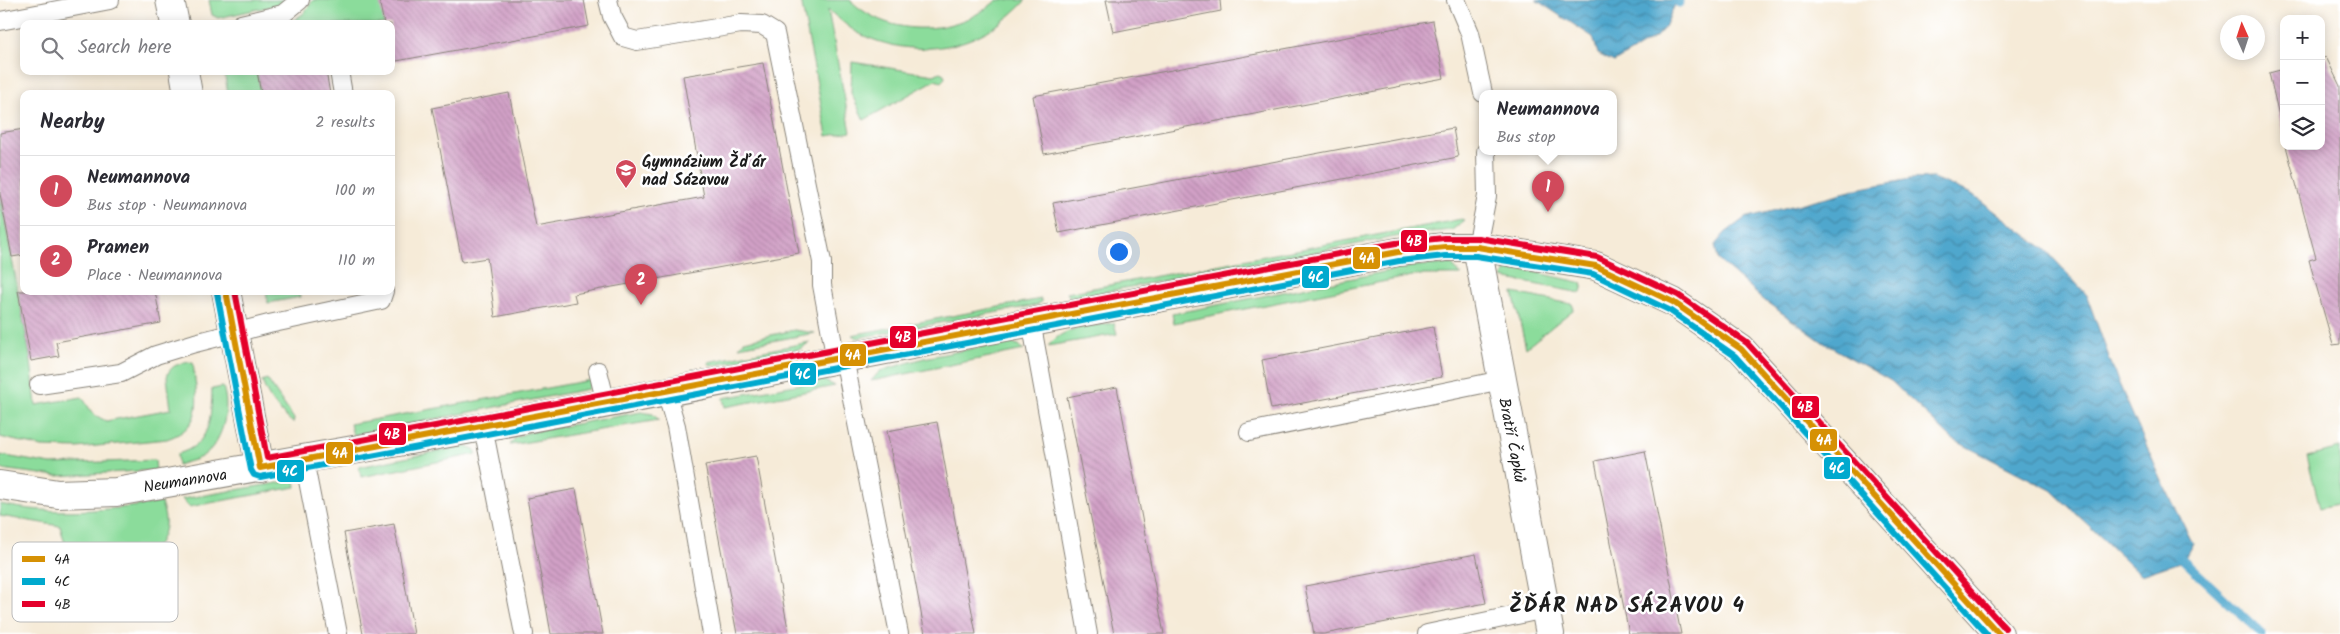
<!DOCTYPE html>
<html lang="en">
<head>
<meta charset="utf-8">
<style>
  body { margin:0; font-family:Kalam,sans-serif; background:#f7f7f7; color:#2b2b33 }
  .controls { position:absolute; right:15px; top:15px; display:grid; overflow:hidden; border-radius:10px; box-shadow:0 2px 12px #0003 }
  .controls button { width:45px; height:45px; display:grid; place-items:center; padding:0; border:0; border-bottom:1px solid #e1e1e2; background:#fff; color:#2b2b33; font:25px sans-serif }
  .compass { position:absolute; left:2220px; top:15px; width:45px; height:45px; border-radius:50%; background:#fff; box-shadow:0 2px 12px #0003; rotate:357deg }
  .you { position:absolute; left:1118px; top:251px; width:18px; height:18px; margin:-12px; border:4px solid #fff; border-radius:50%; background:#1a73e8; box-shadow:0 0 0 8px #1a73e833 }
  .badge { display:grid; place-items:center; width:32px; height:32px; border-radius:50%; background:#d1495b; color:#fff; font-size:16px; font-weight:700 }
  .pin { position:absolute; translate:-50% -41px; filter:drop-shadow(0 1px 2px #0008) }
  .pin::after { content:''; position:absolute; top:26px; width:18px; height:15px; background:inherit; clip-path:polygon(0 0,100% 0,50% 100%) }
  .popup { position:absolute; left:1479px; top:90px; width:138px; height:65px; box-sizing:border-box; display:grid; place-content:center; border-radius:10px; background:#fff; filter:drop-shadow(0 1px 4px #0005); font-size:16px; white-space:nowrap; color:#7c7c81 }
  .popup b { font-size:19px; color:#2b2b33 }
  .popup::after { content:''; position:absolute; left:50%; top:100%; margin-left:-10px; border:10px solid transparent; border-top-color:#fff }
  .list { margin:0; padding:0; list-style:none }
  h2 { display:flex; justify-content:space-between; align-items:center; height:65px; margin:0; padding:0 20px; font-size:21px }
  h2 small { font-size:16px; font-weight:400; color:#7c7c81 }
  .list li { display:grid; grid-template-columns:32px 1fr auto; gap:15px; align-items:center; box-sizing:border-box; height:70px; padding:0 20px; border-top:1px solid #e1e1e2 }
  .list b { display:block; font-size:19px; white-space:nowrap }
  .list p { margin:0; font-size:16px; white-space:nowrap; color:#7c7c81 }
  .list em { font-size:16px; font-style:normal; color:#7c7c81 }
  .icon { flex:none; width:28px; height:28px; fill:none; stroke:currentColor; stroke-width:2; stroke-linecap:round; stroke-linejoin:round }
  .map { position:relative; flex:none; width:2340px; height:634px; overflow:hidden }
  .search { position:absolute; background:#fff; box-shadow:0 2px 12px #0003; left:20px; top:20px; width:375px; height:55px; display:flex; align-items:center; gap:12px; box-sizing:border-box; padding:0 18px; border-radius:10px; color:#7c7c81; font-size:19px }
  .panel { position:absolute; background:#fff; box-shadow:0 2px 12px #0003; left:20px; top:90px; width:375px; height:205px; border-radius:10px }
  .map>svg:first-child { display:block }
  .grass { fill:#8bdc9b; stroke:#547c5c }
  .water { fill:url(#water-waves); stroke:#366274 }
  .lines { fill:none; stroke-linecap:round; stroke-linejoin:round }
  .stream { stroke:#50a7cd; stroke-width:9 }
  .building { fill:url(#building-back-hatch) }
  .service-casing { stroke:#89847a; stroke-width:20 }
  .minor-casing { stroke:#89847a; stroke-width:30 }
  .service { stroke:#fff; stroke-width:18 }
  .minor { stroke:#fff; stroke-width:28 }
  .bus-1-casing { stroke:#fff; stroke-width:10 }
  .bus-2-casing { stroke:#fff; stroke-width:10 }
  .bus-3-casing { stroke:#fff; stroke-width:10 }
  .bus-1 { stroke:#d69104; stroke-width:6 }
  .bus-2 { stroke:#00a9ce; stroke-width:6 }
  .bus-3 { stroke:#e4002b; stroke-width:6 }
  .labels { text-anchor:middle; stroke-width:5; stroke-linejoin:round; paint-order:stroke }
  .poi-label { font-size:16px; font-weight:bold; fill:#1c1c1c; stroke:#fff; text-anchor:start }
  .street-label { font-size:16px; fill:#1c1c1c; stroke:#fff }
  .district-label { font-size:21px; font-weight:bold; letter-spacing:1px; fill:#1c1c1c; stroke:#fff }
  .key { fill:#fff; stroke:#bbb; stroke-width:1 }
  .key-label { font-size:14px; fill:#1c1c1c }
  .line-badge { stroke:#fff; stroke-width:2 }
  .badge-label { font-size:14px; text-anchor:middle; font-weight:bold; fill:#fff }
</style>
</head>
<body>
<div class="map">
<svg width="2340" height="634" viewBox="0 0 2340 634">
  <defs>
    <pattern id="water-waves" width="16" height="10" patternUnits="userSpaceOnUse" patternTransform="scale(1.25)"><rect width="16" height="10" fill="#50a7cd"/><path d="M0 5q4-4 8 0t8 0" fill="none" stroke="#4287a6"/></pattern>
    <pattern id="building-back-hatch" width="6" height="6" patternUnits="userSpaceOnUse" patternTransform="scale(1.25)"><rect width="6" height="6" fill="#d1a0c6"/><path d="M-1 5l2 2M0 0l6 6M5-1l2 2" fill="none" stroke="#b389aa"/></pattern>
  </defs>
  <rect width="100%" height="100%" fill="#fff"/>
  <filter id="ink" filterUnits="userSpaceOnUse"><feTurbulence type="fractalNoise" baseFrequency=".02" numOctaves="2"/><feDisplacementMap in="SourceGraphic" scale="10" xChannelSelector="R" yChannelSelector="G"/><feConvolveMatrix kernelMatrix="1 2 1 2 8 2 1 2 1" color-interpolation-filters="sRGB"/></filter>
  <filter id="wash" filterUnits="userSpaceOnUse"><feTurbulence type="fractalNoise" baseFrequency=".0096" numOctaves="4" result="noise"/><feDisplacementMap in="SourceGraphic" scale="20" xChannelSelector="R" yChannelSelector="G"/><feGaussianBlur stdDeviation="1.12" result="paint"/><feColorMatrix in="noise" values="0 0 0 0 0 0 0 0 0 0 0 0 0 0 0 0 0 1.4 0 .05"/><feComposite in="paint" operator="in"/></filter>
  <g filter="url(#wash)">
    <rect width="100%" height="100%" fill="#f6ebd8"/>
    <!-- grass -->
    <g class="grass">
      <polygon points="209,0 284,0 277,5 218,18 212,15"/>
      <polygon points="313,0 380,0 385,24 288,24 304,13"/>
      <path d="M801,0H850C890,39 956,36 997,0H1026C983,47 922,62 862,35C849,29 839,18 828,10L851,132L827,136Z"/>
      <polygon points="852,62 934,75 940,72 944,74 945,78 941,82 935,80 864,120 851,93"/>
      <polygon points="224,71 257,71 261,94 228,94"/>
      <path d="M0,194L31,361L36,405L82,397L93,414L106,421L171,409L167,377C170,364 181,363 193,362C196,395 207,426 167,439L77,448L42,447L0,437Z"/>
      <polygon points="1462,219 1465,220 1452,230 1411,234 1077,297 1070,297 1067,293"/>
      <polygon points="1451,264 1461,275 1417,275 1174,323 1172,314 1414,266"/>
      <polygon points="1517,268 1583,283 1581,293 1502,278 1507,269"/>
      <polygon points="266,291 299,291 300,297 268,303"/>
      <polygon points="1513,293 1572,304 1574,309 1526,348"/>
      <polygon points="1041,299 1041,302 1037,305 857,338 852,335"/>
      <path d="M1114,323L1117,334L1048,346C1066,325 1088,327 1114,323Z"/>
      <polygon points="794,330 815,333 739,347 744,341"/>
      <polygon points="810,342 800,349 711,366 708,362"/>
      <polygon points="1006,342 1019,345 1024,350 871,381 880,371 924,358"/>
      <path d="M267,379L294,419L293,423C279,411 268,399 262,381Z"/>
      <polygon points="591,380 588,389 353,435 350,424"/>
      <polygon points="823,380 835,386 725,407 723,398"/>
      <path d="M223,387C231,410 222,445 201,457C194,461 185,462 178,465L177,454C211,445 211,418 212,389Z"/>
      <polygon points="641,412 653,414 659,420 510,445 515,438 526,433"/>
      <polygon points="465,446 474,449 477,454 361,477 359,467"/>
      <polygon points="2340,448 2340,503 2320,508 2307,456"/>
      <polygon points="0,455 51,464 155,460 156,470 57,476 0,469"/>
      <polygon points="295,480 296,487 189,507 182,499"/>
      <path d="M161,503C167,520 167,529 158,545L86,615L81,616L80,598L60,526L0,516V504C53,516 107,510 161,503Z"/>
    </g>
    <!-- water -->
    <g class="water">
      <polygon points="1536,0 1677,0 1665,27 1657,36 1614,62 1598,54 1593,37"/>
      <polygon points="1933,178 1972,194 2046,250 2086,294 2117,379 2161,479 2193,543 2183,561 2141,575 2051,490 1952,439 1891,381 1824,343 1765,301 1718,260 1715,245 1725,233 1745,218 1862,188 1910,179"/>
    </g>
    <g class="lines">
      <!-- stream -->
      <g class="stream">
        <polyline points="1676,0 1679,3"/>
        <polyline points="2175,552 2262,634"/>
      </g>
    </g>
    <g id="blocks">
      <!-- building -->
      <g class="building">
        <polygon points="379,0 584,0 589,26 391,62 391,24 384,24"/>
        <polygon points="1106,0 1220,0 1221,11 1113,32"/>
        <polygon points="1433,21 1444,78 1044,154 1033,96"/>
        <polygon points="2326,57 2340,86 2340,344 2333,345 2309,260 2316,258 2286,146 2321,146 2321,59"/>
        <polygon points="763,63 799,253 574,294 576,302 495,317 487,258 462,262 432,108 509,93 536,227 704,197 683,76"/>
        <polygon points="2284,69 2284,137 2269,73"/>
        <polygon points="257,71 326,71 330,94 261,94"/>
        <polygon points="1453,128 1458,157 1059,233 1053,203"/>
        <polygon points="24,129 24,255 12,257 0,194 0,133"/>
        <polygon points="18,291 155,291 161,323 56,342 59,356 31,361"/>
        <polygon points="1433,327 1442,377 1271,409 1262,360"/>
        <polygon points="1117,387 1164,634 1114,634 1067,397"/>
        <polygon points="937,422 976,634 925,634 887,431"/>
        <polygon points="1645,451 1681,634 1629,634 1595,461"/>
        <polygon points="756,456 789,634 737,634 705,465"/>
        <polygon points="576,489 603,634 551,634 527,498"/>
        <polygon points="394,524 414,634 363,634 344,533"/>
        <polygon points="1476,554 1486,603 1324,634 1314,634 1305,586"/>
      </g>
    </g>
  </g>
  <g filter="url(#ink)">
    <use href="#blocks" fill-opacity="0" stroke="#89847a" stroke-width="1"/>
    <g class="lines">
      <!-- service casing -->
      <g class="service-casing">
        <g id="service">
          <polyline points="608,0 612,16 623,37 637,41 741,24 762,25 775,33 822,262 822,285 836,360"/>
          <polyline points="1456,0 1470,33 1483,93"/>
          <polyline points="0,21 110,0"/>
          <polyline points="241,24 283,14 300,0"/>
          <polyline points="339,71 343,94"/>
          <polyline points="1477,247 1487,196 1486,151"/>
          <polyline points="1031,321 1088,634"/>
          <polyline points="844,358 899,634"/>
          <polyline points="598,371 606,403"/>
          <polyline points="39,385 121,373 156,355 195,343 269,324 381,300 384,291"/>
          <polyline points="666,392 676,426 712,634"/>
          <polyline points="483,427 524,634"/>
          <polyline points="1249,432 1502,380"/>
          <polyline points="304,460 338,634"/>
          <polyline points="1427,634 1545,609"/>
        </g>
      </g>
      <!-- minor casing -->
      <g class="minor-casing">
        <g id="minor">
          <polyline points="170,0 175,24"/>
          <polyline points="184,71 188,94"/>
          <polyline points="1477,247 1550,634"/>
          <polyline points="226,291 260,468"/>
          <polyline points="0,485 58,494 116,492 483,427 1398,252 1445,247 1477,247 1596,266 1673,302 1741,349 1999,634"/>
        </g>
      </g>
      <!-- service -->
      <use href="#service" class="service"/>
      <!-- minor -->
      <use href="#minor" class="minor"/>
      <!-- bus-1 casing -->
      <g class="bus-1-casing">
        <polyline id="bus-1" points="226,291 260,468 1398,252 1445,247 1477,247 1596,266 1673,302 1741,349 1999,634"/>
      </g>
      <!-- bus-2 casing -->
      <g class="bus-2-casing">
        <polyline id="bus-2" points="217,293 251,470 254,475 260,477 1399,261 1445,256 1476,256 1593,274 1669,310 1735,356 1987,634"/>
      </g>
      <!-- bus-3 casing -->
      <g class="bus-3-casing">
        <polyline id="bus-3" points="235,291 267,458 1396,243 1444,238 1478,238 1597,257 1678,295 1747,343 2005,628"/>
      </g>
      <!-- bus-1 -->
      <use href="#bus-1" class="bus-1"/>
      <!-- bus-2 -->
      <use href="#bus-2" class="bus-2"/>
      <!-- bus-3 -->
      <use href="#bus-3" class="bus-3"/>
    </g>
  </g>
  <!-- icons -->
  <defs>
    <g id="school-pin" transform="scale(1.125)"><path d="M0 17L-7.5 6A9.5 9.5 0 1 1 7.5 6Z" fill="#d1495b" stroke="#fff"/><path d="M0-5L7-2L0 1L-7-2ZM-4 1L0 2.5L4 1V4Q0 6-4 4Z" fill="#fff"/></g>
  </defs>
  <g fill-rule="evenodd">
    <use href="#school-pin" x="626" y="170"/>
  </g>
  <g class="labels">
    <!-- poi labels -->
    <g class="poi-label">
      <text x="642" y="167">Gymnázium Žďár<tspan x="642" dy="18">nad Sázavou</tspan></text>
    </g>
    <!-- street labels -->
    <g class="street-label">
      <text transform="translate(1513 440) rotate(79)" y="6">Bratří Čapků</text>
      <text transform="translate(185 480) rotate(-9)" y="6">Neumannova</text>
    </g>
    <!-- district labels -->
    <g class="district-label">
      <text x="1627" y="612">ŽĎÁR NAD SÁZAVOU 4</text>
    </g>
  </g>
  <!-- legend -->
  <rect x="12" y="542" width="166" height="80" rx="8" class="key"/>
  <rect x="22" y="556" width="23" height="6" fill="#d69104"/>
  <rect x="22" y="578" width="23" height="7" fill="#00a9ce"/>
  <rect x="22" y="601" width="23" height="6" fill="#e4002b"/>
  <g class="key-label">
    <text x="54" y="564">4A</text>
    <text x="54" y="586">4C</text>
    <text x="54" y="609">4B</text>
  </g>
  <g class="line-badge">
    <rect x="1400" y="229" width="28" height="24" rx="5" fill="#e4002b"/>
    <rect x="1352" y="246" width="29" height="24" rx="5" fill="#d69104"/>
    <rect x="1301" y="265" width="29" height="24" rx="5" fill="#00a9ce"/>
    <rect x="889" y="325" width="28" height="24" rx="5" fill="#e4002b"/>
    <rect x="839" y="343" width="28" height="24" rx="5" fill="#d69104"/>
    <rect x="789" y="362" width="28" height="24" rx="5" fill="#00a9ce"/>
    <rect x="1791" y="395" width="29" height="24" rx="5" fill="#e4002b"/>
    <rect x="378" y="422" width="29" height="24" rx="5" fill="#e4002b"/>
    <rect x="1809" y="428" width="29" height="24" rx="5" fill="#d69104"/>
    <rect x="325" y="441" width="29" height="24" rx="5" fill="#d69104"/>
    <rect x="1823" y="456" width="28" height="24" rx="5" fill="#00a9ce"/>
    <rect x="276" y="459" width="29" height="24" rx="5" fill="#00a9ce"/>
  </g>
  <g class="badge-label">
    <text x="1414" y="246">4B</text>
    <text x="1367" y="263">4A</text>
    <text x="1316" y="282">4C</text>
    <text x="903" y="342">4B</text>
    <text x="853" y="360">4A</text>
    <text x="803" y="379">4C</text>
    <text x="1805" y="412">4B</text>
    <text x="392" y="439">4B</text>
    <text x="1824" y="445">4A</text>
    <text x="340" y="458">4A</text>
    <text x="1837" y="473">4C</text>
    <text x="290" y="476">4C</text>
  </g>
</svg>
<div class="controls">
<button>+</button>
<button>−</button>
<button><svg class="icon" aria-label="layers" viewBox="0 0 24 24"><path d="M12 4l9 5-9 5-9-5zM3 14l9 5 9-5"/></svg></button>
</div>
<svg class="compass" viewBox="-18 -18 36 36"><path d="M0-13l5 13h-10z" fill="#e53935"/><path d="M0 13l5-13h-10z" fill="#7c7c81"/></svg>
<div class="you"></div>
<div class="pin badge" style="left:1548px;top:212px">1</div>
<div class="popup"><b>Neumannova</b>Bus stop</div>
<div class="pin badge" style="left:641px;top:305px">2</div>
<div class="search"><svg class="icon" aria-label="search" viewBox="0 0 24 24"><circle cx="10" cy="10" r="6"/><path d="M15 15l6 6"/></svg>Search here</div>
<section class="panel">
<h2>Nearby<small>2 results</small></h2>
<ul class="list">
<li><span class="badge">1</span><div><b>Neumannova</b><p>Bus stop · Neumannova</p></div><em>100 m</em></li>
<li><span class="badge">2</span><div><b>Pramen</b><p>Place · Neumannova</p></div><em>110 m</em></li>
</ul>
</section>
</div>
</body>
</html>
